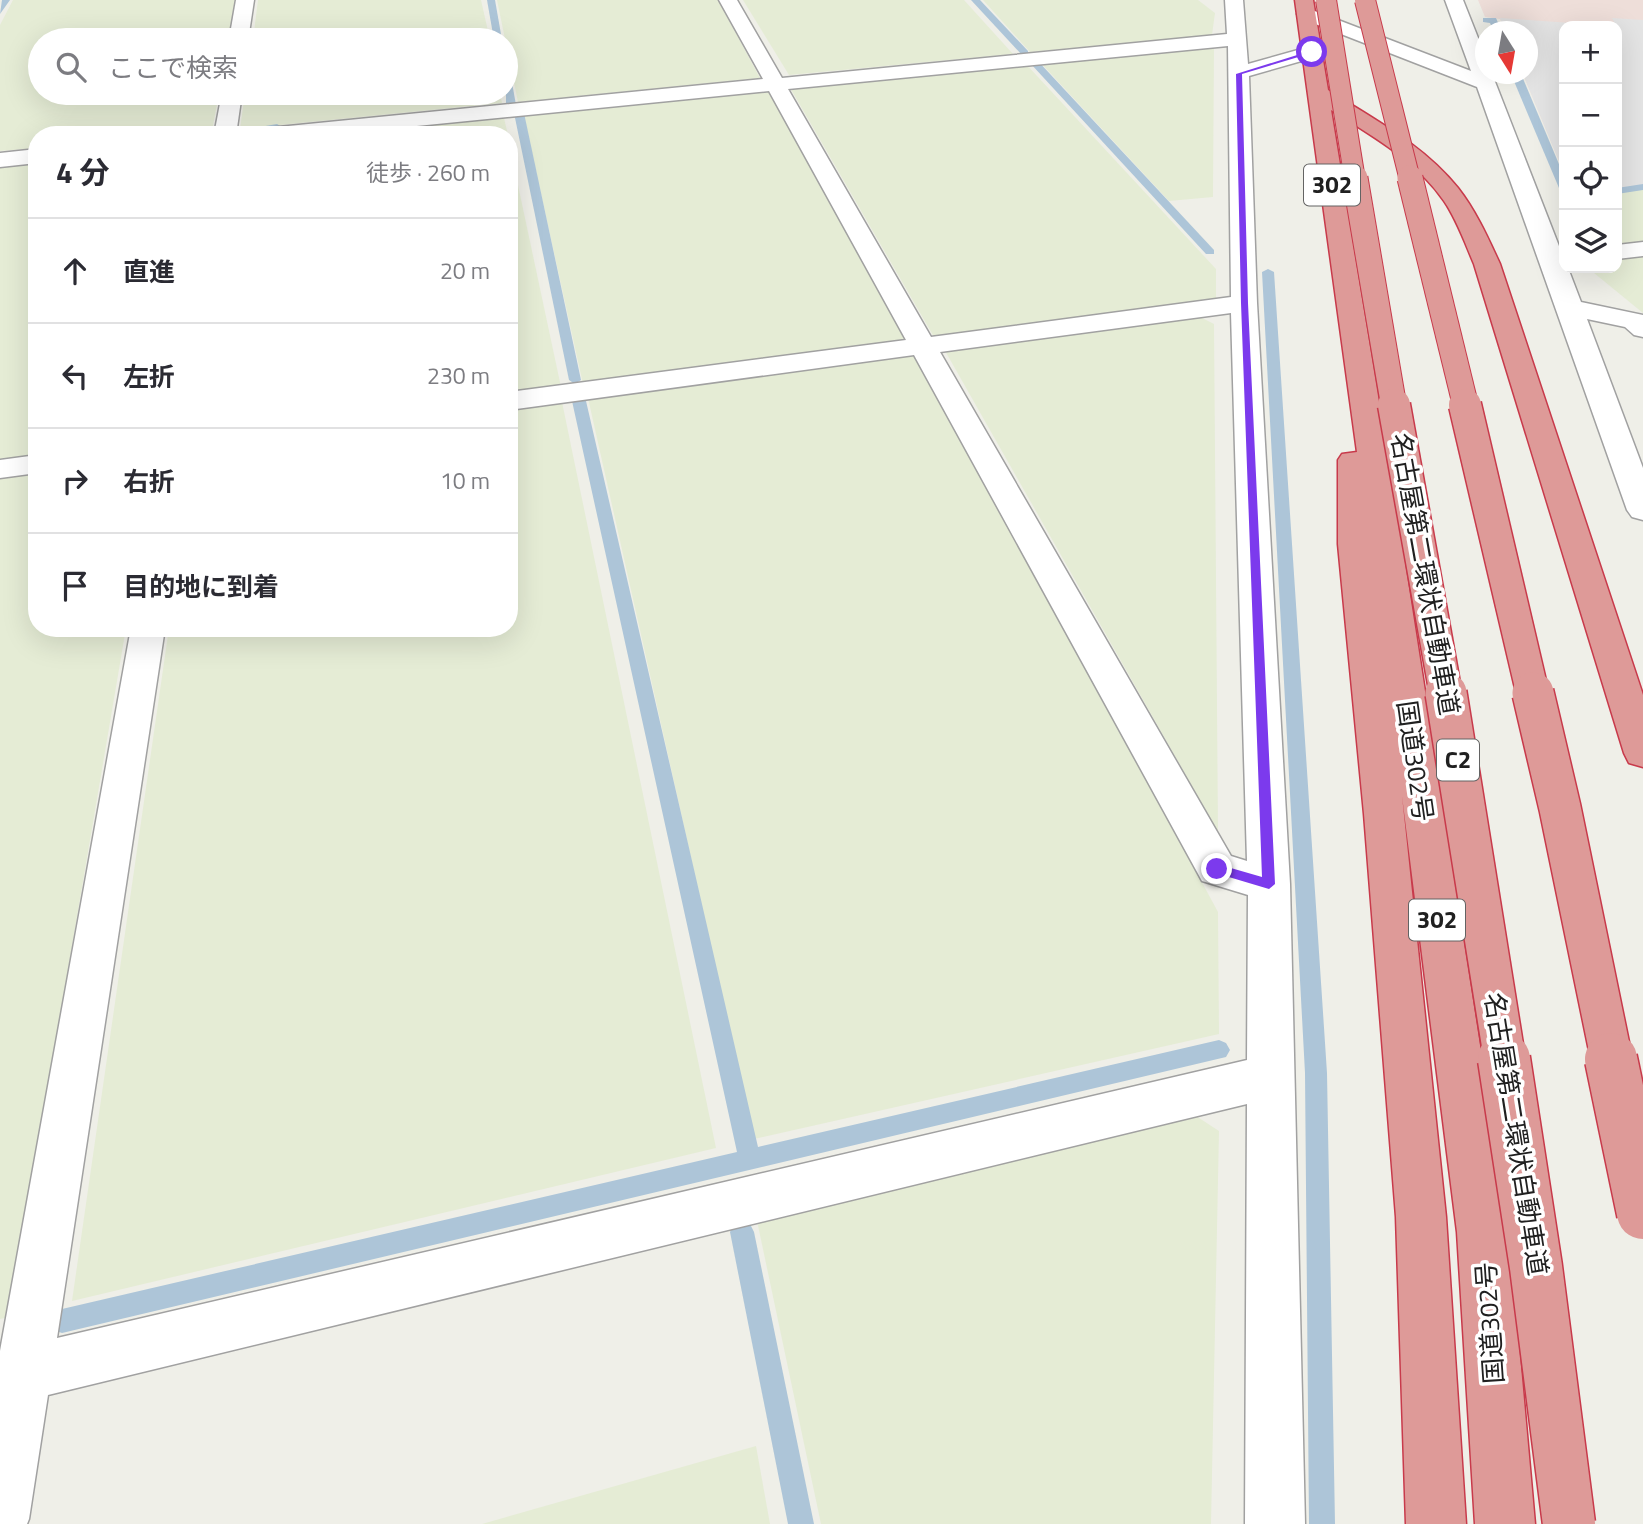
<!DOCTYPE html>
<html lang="ja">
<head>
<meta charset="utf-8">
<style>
  body { margin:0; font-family:"Titillium Web","Noto Sans JP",sans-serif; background:#f7f7f7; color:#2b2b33 }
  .controls { position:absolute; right:21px; top:21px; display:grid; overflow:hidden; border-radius:14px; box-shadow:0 7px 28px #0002 }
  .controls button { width:63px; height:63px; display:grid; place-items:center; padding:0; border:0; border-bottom:2px solid #e1e1e2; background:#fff; color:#2b2b33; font:35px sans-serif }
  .compass { position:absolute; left:1475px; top:21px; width:63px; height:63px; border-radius:50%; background:#fff; box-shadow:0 7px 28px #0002; rotate:169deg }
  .stop { position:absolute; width:21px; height:21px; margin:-16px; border:5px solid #7c3aed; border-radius:50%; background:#fff }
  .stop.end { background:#7c3aed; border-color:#fff; box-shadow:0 2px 7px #0008 }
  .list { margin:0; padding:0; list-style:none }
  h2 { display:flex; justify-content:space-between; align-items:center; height:91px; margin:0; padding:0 28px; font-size:30px }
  h2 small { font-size:23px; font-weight:400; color:#7c7c81 }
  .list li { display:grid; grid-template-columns:46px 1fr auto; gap:21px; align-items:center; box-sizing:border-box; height:105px; padding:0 28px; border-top:2px solid #e1e1e2 }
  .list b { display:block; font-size:26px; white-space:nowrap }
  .list em { font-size:23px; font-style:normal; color:#7c7c81 }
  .icon { flex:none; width:38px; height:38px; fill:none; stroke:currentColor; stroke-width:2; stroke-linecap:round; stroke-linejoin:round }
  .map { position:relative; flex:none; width:1643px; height:1524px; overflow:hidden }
  .search { position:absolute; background:#fff; box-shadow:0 7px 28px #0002; left:28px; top:28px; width:490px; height:77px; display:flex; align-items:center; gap:18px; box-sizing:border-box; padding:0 24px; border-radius:38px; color:#7c7c81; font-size:26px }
  .panel { position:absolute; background:#fff; box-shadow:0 7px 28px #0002; left:28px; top:126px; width:490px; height:511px; border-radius:28px }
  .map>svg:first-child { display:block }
  .commercial { fill:#eeded9 }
  .farmland { fill:#e5ecd5 }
  .parking { fill:#e4e4e4 }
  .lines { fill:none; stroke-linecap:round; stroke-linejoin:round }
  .stream { fill:#adc5d8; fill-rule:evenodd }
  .minor-casing { stroke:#a1a1a1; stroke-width:3 }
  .highway-casing { stroke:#c83a4b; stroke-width:3 }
  .minor { fill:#fff; fill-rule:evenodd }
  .highway { fill:#de9a98; fill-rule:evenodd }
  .highway-bridge-far4-casing { stroke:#c83a4b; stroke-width:22; stroke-linecap:butt }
  .highway-bridge-far3-casing { stroke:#c83a4b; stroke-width:27; stroke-linecap:butt }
  .highway-bridge-far2-casing { stroke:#c83a4b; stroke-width:35; stroke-linecap:butt }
  .highway-bridge-far1-casing { stroke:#c83a4b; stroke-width:44; stroke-linecap:butt }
  .highway-bridge-casing { stroke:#c83a4b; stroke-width:55; stroke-linecap:butt }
  .highway-bridge-far4 { stroke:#de9a98; stroke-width:20 }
  .highway-bridge-far3 { stroke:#de9a98; stroke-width:25 }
  .highway-bridge-far2 { stroke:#de9a98; stroke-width:32 }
  .highway-bridge-far1 { stroke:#de9a98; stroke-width:41 }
  .highway-bridge { stroke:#de9a98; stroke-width:52 }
  .route { fill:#7c3aed }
  .labels { text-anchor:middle; stroke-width:7; stroke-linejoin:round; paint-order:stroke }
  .shield { fill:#fff; stroke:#636363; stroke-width:2 }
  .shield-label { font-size:24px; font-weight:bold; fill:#202020 }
  .street-label { font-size:26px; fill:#202020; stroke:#fff }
</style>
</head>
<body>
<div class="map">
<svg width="1643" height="1524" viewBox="0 0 1643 1524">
  <rect width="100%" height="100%" fill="#efefe8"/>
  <!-- commercial -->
  <polygon class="commercial" points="1478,0 1643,0 1643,185 1617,189 1617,26 1564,26 1564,173 1523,74 1528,74 1528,32 1505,31 1500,19 1485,17"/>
  <!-- farmland -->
  <g class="farmland">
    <polygon points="13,0 235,0 228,40 40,40 40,93 219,93 212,131 173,135 37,135 37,148 0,151 0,25"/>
    <polygon points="258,0 481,0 490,40 253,40"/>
    <polygon points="497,0 718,0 760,78 518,102"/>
    <polygon points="743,0 964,0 1013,54 789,75"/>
    <polygon points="983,0 1198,0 1215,13 1212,35 1030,52"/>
    <polygon points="1214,45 1213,197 1169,201 1040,62"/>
    <polygon points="1025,63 1216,269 1216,298 934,337 789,86"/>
    <polygon points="771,89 908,340 583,384 523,112"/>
    <polygon points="245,93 500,93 502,103 240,129"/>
    <polygon points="503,114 508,135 289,135"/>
    <polygon points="509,143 561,387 509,394"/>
    <polygon points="37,160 37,457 0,462 0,164"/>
    <polygon points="1643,189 1643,245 1617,249 1617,193"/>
    <polygon points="1643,255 1643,313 1588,268 1617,268 1617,259"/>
    <polygon points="1200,317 1214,324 1218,832 944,349"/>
    <polygon points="916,353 1218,912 1219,1034 754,1139 588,398"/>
    <polygon points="562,402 716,1148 72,1301 169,628 509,628 509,409"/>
    <polygon points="37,472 37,628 126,628 9,1317 0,1319 0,477"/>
    <polygon points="1193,1114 1219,1131 1211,1524 821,1524 756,1216"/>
    <polygon points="756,1446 770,1524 482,1524"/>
  </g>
  <!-- parking -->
  <polygon class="parking" points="1500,18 1616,26 1612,18 1643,20 1643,185 1617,189 1617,26 1564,26 1564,173 1523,74 1528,74 1528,32 1505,31"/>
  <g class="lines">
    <!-- stream -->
    <g class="stream">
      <polygon points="2,0 10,0 0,14"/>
      <polygon points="487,0 495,0 502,40 494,40"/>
      <polygon points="971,0 980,0 1028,51 1028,55 1022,55"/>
      <polygon points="1483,18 1496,18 1502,32 1494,32 1490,23 1483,22"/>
      <polygon points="1031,60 1037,60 1214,250 1214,254 1206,254 1031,64"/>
      <polygon points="506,74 511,77 516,105 511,108 506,105"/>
      <polygon points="1511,74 1521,74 1564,176 1564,191 1559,188"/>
      <polygon points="519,110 524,113 581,380 575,384 569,380 514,113"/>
      <polygon points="277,124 282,127 280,129 241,134 236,131"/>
      <polygon points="210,131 214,135 195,135 197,133"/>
      <polygon points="1643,184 1643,190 1617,194 1617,188"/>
      <polygon points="1268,269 1274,272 1327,1073 1335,1524 1309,1524 1305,1073 1262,272"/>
      <polygon points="579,397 586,401 758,1147 1219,1040 1226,1043 1230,1050 1226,1057 62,1333 53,1330 50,1321 53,1312 62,1309 737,1152 572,401"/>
      <polygon points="742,1220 750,1224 754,1232 814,1524 788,1524 730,1232 734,1224"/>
    </g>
    <!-- minor casing -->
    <g class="minor-casing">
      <g id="minor">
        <polygon points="236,0 254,0 248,40 229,40"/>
        <path d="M719,0H737L782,78L1227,34L1225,0H1243L1248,64L1312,46L1322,52L1319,56L1249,76L1257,303L1290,884L1305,1524H1245L1247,1104L48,1395L29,1519L27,1524H0V1351L131,628H165L57,1338L1247,1060L1248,895L1202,881L914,355L509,410V392L906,340L769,91L326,135H247L250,130L258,129L763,79ZM1228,46L1231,297L931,337L788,89ZM1231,313L1247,861L1231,856L940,352Z"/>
        <polygon points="1445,0 1463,0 1486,58 1486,74 1492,74 1564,259 1564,268 1568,268 1581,302 1643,315 1643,337 1634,335 1625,327 1587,319 1643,468 1643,520 1632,517 1627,510 1477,87 1300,18 1297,14 1306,9 1312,10 1471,71"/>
        <polygon points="222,93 242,93 236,135 214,135"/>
        <polygon points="37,149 37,163 0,167 0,153"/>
        <polygon points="1643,242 1643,256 1617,259 1617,245"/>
        <polygon points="37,455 37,473 0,478 0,460"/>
      </g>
    </g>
    <!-- highway casing -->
    <g class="highway-casing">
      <path id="highway" d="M1295,0H1313L1328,90C1373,119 1424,145 1458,188C1476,211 1488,238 1500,264L1643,695V767L1629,763L1624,753L1474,264C1465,243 1457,220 1444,201C1417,161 1371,135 1331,110L1399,524L1509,1232L1535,1524H1475L1457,1232L1402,796L1446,1217L1466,1524H1406L1396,1217L1364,814L1338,544V460L1342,454L1357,452Z"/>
    </g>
    <!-- minor -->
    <use href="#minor" class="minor"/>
    <!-- highway -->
    <use href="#highway" class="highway"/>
    <!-- highway-bridge-far4 casing -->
    <g class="highway-bridge-far4-casing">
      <g id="highway-bridge-far4">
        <polyline points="1326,0 1355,180"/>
        <polyline points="1365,0 1410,180"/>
      </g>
    </g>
    <!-- highway-bridge-far3 casing -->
    <g class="highway-bridge-far3-casing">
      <g id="highway-bridge-far3">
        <polyline points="1355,178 1394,407"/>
        <polyline points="1410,178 1466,407"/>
      </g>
    </g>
    <!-- highway-bridge-far2 casing -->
    <g class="highway-bridge-far2-casing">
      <g id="highway-bridge-far2">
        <polyline points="1394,405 1446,695"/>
        <polyline points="1465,405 1533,695"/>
      </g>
    </g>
    <!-- highway-bridge-far1 casing -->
    <g class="highway-bridge-far1-casing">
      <g id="highway-bridge-far1">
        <polyline points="1446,693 1505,1061"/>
        <polyline points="1533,693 1560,808 1612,1061"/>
      </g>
    </g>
    <!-- highway-bridge casing -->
    <g class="highway-bridge-casing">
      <g id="highway-bridge">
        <polyline points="1504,1059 1536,1267 1569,1524"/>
        <polyline points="1611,1059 1643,1213"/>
      </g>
    </g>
    <!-- highway-bridge-far4 -->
    <use href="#highway-bridge-far4" class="highway-bridge-far4"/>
    <!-- highway-bridge-far3 -->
    <use href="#highway-bridge-far3" class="highway-bridge-far3"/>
    <!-- highway-bridge-far2 -->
    <use href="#highway-bridge-far2" class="highway-bridge-far2"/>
    <!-- highway-bridge-far1 -->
    <use href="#highway-bridge-far1" class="highway-bridge-far1"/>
    <!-- highway-bridge -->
    <use href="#highway-bridge" class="highway-bridge"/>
  </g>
  <!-- route -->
  <polygon class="route" points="1310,51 1315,52 1242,74 1248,303 1275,884 1269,889 1212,872 1210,869 1217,864 1262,877 1241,303 1236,74"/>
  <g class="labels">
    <!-- shield labels -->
    <g class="shield">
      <rect x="1304" y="164.5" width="56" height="41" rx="5"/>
      <rect x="1437" y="739.5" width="42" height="41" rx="5"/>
      <rect x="1409" y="899.5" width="56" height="41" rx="5"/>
    </g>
    <g class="shield-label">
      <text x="1332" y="193">302</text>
      <text x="1458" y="768">C2</text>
      <text x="1437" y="928">302</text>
    </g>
    <!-- street labels -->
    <g class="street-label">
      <text transform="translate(1425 574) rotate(80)" y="9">名古屋第二環状自動車道</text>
      <text transform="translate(1415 761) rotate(82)" y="9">国道302号</text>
      <text transform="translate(1516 1134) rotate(81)" y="9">名古屋第二環状自動車道</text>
      <text transform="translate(1490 1323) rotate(-94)" y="9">国道302号</text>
    </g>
  </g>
</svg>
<div class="controls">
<button>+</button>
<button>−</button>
<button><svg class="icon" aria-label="locate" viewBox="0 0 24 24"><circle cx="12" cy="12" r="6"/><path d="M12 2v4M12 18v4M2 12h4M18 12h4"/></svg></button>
<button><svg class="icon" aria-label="layers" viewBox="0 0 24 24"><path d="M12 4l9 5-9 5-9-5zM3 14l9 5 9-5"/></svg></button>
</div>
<svg class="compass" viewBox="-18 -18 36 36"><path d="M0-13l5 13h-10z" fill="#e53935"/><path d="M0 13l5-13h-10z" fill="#7c7c81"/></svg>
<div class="stop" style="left:1312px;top:52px"></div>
<div class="stop end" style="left:1217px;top:869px"></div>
<div class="search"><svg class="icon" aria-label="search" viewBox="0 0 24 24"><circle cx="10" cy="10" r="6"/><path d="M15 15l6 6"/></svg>ここで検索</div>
<section class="panel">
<h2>4 分<small>徒歩 · 260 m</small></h2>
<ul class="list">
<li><svg class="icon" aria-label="ahead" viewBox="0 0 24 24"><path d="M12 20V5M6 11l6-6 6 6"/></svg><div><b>直進</b></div><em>20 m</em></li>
<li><svg class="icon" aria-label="left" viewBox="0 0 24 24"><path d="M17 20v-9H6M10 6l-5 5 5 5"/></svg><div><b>左折</b></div><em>230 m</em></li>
<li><svg class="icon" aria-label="right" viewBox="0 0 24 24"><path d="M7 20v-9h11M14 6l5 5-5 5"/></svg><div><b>右折</b></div><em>10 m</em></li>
<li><svg class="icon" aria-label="arrive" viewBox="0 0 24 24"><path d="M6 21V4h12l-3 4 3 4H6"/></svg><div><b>目的地に到着</b></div></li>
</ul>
</section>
</div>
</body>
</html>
